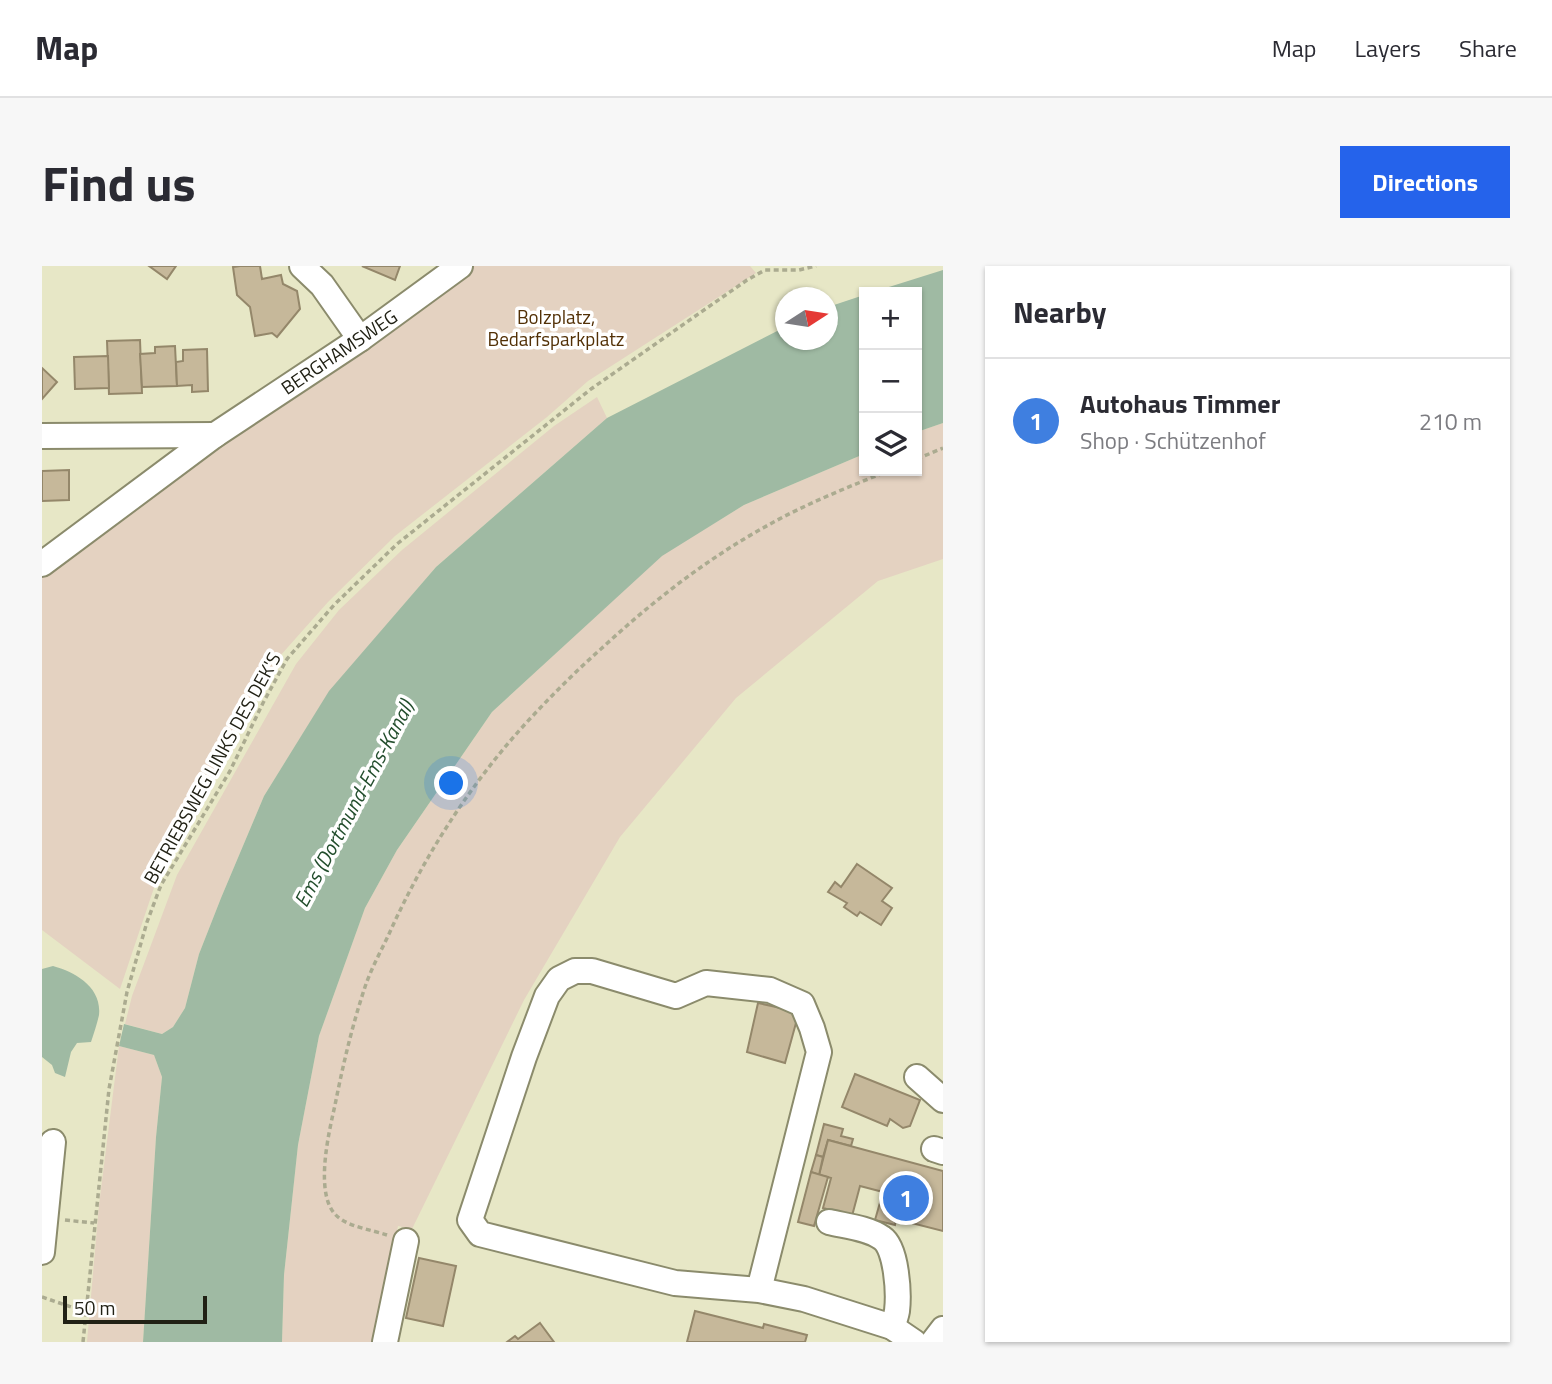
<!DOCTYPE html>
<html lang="en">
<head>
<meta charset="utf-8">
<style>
  body { margin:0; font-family:"Titillium Web",sans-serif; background:#f7f7f7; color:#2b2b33 }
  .controls { position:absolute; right:21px; top:21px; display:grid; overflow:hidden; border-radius:0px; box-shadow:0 2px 5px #0004 }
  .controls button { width:63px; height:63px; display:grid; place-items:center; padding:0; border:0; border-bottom:2px solid #e1e1e2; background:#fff; color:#2b2b33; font:35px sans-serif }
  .compass { position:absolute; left:733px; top:21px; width:63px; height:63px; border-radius:50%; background:#fff; box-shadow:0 2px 5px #0004; rotate:78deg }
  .scale { position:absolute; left:21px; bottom:18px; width:144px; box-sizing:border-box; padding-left:7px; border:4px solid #212115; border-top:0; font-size:19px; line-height:24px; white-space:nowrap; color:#212115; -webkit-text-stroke:5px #fff; paint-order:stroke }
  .you { position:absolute; left:410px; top:518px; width:24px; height:24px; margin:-18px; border:5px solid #fff; border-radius:50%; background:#1a73e8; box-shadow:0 0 0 10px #1a73e833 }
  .badge { display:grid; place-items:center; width:46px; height:46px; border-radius:50%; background:#2563eb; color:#fff; font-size:23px; font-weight:700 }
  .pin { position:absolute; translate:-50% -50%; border:4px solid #fff; box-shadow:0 2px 7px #0006 }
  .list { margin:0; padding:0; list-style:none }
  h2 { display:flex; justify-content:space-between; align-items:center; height:91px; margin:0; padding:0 28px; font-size:30px }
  h2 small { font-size:23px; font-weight:400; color:#7c7c81 }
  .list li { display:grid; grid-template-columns:46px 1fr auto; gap:21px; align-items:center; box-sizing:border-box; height:126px; padding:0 28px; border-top:2px solid #e1e1e2 }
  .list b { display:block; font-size:26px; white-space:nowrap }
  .list p { margin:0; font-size:23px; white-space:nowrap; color:#7c7c81 }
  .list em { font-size:23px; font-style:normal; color:#7c7c81 }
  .icon { flex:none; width:38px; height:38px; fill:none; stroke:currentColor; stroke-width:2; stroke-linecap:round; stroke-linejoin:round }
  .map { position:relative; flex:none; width:901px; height:1076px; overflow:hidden; border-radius:0px }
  header { display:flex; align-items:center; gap:42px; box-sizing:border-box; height:98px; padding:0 35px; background:#fff; border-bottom:2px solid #e1e1e2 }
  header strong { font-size:33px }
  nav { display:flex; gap:38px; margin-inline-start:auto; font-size:24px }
  .intro { display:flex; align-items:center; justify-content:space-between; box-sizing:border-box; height:168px; padding:0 42px }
  h1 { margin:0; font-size:49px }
  .button { padding:18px 32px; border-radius:0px; background:#2563eb; color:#fff; font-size:24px; font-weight:700 }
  main { display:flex; gap:42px; padding:0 42px }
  aside { flex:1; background:#fff; border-radius:0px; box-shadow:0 2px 5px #0004 }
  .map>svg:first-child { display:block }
  .green { fill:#e4d2c1 }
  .water { fill:#9fbaa3 }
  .building { fill:#c6b89a; stroke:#94876a; stroke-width:2 }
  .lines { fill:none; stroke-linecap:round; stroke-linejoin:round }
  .minor-casing { stroke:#8b8b6c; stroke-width:28 }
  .path { stroke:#abab90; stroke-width:3.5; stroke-dasharray:5 3.5; stroke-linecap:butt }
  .minor { stroke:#fff; stroke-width:24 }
  .labels { text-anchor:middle; stroke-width:7; stroke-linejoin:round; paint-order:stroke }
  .park-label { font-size:19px; fill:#523006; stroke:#fff }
  .street-label { font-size:19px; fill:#212115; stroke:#fff }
  .water-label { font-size:21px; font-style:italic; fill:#234e2d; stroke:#fff }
</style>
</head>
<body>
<header>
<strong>Map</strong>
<nav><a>Map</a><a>Layers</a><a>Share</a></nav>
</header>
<div class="intro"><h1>Find us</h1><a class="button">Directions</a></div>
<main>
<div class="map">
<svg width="901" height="1076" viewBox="0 0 901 1076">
  <rect width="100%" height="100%" fill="#e7e7c6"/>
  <!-- green -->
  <g class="green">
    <polygon points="431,0 708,0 714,7 546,115 505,151 353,270 286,336 238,390 119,601 78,723 0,664 0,310 178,179 404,22"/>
    <polygon points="555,131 565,152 394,301 287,426 222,530 179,632 157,688 143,742 131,761 120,768 83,758 90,730 135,609 254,398 297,344 360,284 512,160"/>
    <polygon points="901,157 901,293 836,315 694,432 578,571 482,734 370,963 356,960 331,1076 240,1076 242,1009 256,879 277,770 323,642 355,584 450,446 620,289 702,239 822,188 822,205 875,205 875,166"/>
    <polygon points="77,780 112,789 120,811 114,871 101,1076 45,1076 57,939"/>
  </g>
  <!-- water -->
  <g class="water">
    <polygon points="901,4 901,157 875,166 875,26 831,26"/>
    <polygon points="822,29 822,188 702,239 620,290 450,446 355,584 323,642 277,770 256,879 242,1009 240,1076 101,1076 114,871 120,811 112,789 77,780 82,758 120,768 131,761 143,742 157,688 179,632 222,530 287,425 394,301 565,152 743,61 744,74 786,74 786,41"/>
    <path d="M11,700C33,706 60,721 57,749C55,758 52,767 49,776L35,777L29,786L23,811L13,807L10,799L0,791V703Z"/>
  </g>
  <!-- building -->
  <g class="building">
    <polygon points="107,0 134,0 125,13"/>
    <polygon points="198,0 218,0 220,13 239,9 241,18 255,25 258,43 235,71 230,67 213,70 208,41 195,29 191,1"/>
    <polygon points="320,0 358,0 353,14"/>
    <polygon points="98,74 100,127 67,128 65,75"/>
    <polygon points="133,80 135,120 100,121 98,88 113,87 113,81"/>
    <polygon points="165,83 166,125 150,126 150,119 135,120 134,96 141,95 141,84"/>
    <polygon points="66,90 67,122 33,123 32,91"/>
    <polygon points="0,102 15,116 0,133"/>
    <polygon points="27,204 27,234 0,235 0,205"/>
    <polygon points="815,598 850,622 840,635 850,642 839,659 818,646 815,650 802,641 805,637 786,626 793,616 799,621"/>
    <polygon points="716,737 757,746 743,797 705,786"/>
    <polygon points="813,808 878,834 868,860 861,862 848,853 845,860 800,841"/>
    <polygon points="782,858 801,863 799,870 811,873 809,880 786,874 781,891 774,889"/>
    <polygon points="786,874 901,905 901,965 854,953 853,959 833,954 841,926 818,920 810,950 781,942 789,912 777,909"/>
    <polygon points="774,889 781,891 777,909 769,906"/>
    <polygon points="769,906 786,911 772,960 756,956"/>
    <polygon points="377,992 414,1000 401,1060 364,1052"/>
    <polygon points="653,1045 721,1062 722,1058 765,1069 763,1076 645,1076"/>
    <polygon points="498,1057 512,1076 465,1076 473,1070 476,1073"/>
  </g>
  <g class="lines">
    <!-- minor casing -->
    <g class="minor-casing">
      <g id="minor">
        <polyline points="260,0 280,19 318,73"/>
        <polyline points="0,170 173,169"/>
        <polyline points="0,298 173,169 318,73 418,0"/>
        <polyline points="875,811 901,834"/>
        <polyline points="892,883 901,886"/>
        <path d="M787,956C804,960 826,962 840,972C855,982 857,1028 855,1045C854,1051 852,1056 850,1061"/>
        <polyline points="0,986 11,876"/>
        <polyline points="717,1024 777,786 770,762 760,738 728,724 664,717 634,730 550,705 533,705 517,713 505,730 482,791 428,954 438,968 633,1017 717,1024 762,1033 850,1061 872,1076"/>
        <polyline points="343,1076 364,975"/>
        <polyline points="891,1076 901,1063"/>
      </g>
    </g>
    <!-- path -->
    <g class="path">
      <polyline points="875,193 901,182"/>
      <polyline points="23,954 52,957"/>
      <path d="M345,969C330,964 308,961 296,951C271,931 287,866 293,839C301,799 310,760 323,721C329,703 339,685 347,668C381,592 428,518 485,456C509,430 534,405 560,382C610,336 662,295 721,262C761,239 804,222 846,205"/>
      <polyline points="0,1031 44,1046"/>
      <polyline points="41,1076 67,823 85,726 105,656 119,619 188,505 221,437 245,393 292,339 355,278 549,123 705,14 723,4 757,4 774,0"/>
    </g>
    <!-- minor -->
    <use href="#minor" class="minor"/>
  </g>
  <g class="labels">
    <!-- park labels -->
    <g class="park-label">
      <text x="514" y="58">Bolzplatz,<tspan x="514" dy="22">Bedarfsparkplatz</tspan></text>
    </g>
    <!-- street labels -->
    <g class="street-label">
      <text transform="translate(297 86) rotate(-34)" y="7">BERGHAMSWEG</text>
      <text transform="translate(170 502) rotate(-61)" y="7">BETRIEBSWEG LINKS DES DEK'S</text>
    </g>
    <!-- water labels -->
    <g class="water-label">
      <text transform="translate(312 538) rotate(-62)" y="7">Ems (Dortmund-Ems-Kanal)</text>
    </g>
  </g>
</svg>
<div class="controls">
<button>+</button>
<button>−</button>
<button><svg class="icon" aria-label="layers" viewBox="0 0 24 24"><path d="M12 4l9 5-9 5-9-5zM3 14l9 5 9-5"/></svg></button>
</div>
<svg class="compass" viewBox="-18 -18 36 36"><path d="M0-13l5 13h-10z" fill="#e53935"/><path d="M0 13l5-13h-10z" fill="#7c7c81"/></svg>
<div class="scale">50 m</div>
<div class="you"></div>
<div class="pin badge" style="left:864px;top:932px;background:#3f7fe0">1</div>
</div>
<aside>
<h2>Nearby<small></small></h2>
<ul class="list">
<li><span class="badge" style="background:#3f7fe0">1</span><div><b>Autohaus Timmer</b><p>Shop · Schützenhof</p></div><em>210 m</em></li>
</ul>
</aside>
</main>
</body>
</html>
